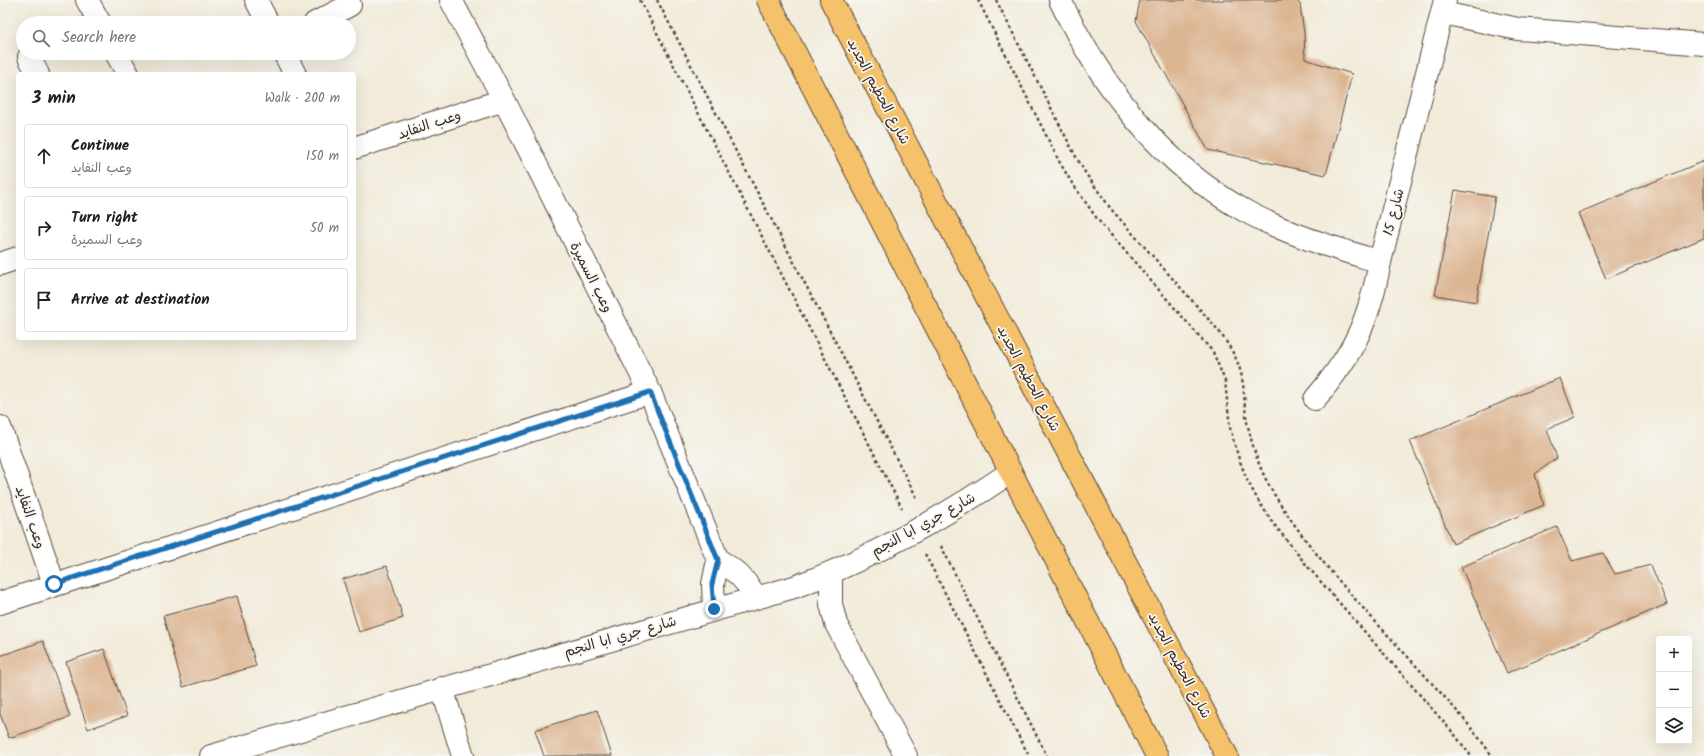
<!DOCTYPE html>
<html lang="en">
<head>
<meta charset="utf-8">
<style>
  body { margin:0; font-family:Kalam,"Playpen Sans Arabic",sans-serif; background:#f6f6f6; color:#202124 }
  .controls { position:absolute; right:12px; bottom:12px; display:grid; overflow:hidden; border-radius:4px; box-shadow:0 4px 16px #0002 }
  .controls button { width:36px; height:36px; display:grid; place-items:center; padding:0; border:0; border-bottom:1px solid #e0e0e0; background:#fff; color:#202124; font:20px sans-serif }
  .stop { position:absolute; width:12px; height:12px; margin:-9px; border:3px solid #1f6fb2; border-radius:50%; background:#fff }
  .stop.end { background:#1f6fb2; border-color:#fff; box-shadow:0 1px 4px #0008 }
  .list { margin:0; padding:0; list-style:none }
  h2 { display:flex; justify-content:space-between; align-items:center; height:52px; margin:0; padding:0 16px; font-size:17px }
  h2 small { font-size:13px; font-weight:400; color:#757577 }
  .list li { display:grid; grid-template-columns:26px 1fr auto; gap:12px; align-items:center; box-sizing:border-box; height:64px; margin:0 8px 8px; padding:0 8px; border:1px solid #e0e0e0; border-radius:4px }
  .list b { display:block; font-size:15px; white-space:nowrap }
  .list p { margin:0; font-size:13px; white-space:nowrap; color:#757577 }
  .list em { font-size:13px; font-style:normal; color:#757577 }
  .icon { flex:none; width:22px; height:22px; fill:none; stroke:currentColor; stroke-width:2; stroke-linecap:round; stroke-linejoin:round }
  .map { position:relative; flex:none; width:1704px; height:756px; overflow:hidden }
  .search { position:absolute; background:#fff; box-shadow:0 4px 16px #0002; left:16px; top:16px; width:340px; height:44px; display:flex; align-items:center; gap:10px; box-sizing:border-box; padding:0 14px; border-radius:22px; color:#757577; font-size:15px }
  .panel { position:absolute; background:#fff; box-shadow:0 4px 16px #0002; left:16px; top:72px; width:340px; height:268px; border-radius:4px }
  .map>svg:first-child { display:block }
  .building { fill:#dcb592 }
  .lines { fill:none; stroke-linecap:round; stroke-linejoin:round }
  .minor-casing { stroke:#56473a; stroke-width:24 }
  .major-casing { stroke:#56473a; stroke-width:24 }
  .path { stroke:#56473a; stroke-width:2.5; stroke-dasharray:3 3; stroke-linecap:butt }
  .minor { stroke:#fff; stroke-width:22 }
  .major { stroke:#f5c16b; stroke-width:22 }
  .route { stroke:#1f6fb2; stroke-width:5 }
  .labels { text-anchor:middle; stroke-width:3.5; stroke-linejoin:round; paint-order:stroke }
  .street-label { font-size:14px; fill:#3b2a1e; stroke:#f6f6f2 }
</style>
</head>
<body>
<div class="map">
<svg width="1704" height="756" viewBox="0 0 1704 756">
  <rect width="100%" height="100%" fill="#f6f6f2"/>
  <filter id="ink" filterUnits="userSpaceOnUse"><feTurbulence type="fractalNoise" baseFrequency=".025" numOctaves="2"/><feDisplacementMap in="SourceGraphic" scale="8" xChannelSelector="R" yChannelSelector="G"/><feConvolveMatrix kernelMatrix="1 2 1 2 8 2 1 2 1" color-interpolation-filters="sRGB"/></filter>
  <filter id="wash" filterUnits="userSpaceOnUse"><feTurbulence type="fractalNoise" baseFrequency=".012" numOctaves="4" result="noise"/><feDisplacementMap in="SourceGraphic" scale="16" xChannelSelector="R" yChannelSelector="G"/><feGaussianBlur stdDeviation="0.9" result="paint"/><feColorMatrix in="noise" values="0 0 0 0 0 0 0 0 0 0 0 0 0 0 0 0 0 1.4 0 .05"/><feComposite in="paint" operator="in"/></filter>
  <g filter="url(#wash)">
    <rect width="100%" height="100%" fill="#f2ebd9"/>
    <g id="blocks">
      <!-- building -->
      <g class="building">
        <polygon points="1140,0 1295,0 1300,4 1304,33 1305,59 1352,74 1326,175 1208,150 1136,21"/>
        <polygon points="1704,161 1704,238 1606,279 1578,213"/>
        <polygon points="1455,190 1495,197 1476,302 1435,295"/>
        <polygon points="1560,378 1575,417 1547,429 1557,458 1535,474 1544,505 1453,544 1410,441"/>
        <polygon points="1557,527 1572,561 1603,553 1615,574 1651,565 1667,604 1507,673 1461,567"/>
        <polygon points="387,566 403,618 359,632 343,579"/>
        <polygon points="237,596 256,666 183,687 163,616"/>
        <polygon points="43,641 70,717 9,738 0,714 0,656"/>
        <polygon points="104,649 127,716 88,729 66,662"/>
        <polygon points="597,710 612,756 544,756 535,730"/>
      </g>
    </g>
  </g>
  <g filter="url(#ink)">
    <use href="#blocks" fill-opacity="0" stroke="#56473a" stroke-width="1"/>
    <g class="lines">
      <!-- minor casing -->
      <g class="minor-casing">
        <g id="minor">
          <polyline points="87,0 100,23"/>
          <polyline points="256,0 268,23"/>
          <path d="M451,0L504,100L650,392L718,560C735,569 746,580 756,597"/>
          <path d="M1060,0C1101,86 1162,166 1247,212C1289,235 1335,248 1380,262"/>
          <polyline points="1443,13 1518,29 1704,44"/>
          <polyline points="315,23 350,5"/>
          <polyline points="116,53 128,74"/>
          <polyline points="284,53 295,74"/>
          <polyline points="29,57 38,74"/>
          <polyline points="354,148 504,100"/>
          <polyline points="0,264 18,258"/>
          <path d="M1315,399C1354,353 1369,321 1380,262L1445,0"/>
          <polyline points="0,427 54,584"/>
          <polyline points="831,573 831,604 836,624 906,756"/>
          <polyline points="0,603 650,392"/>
          <polyline points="714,609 713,584 718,560"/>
          <polyline points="442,688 463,756"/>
          <path d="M211,756L794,587C871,559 944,517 1011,472"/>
        </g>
      </g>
      <!-- major casing -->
      <g class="major-casing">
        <g id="major">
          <polyline points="768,0 1157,756"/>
          <polyline points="831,0 1227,756"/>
        </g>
      </g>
      <!-- path -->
      <g class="path">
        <polyline points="640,0 902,508"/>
        <polyline points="657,0 918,500"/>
        <polyline points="978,0 1060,163 1072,183 1098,220 1213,352 1225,381 1230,428 1238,456 1247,480 1259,502 1273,523 1308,567 1455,735 1471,756"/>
        <path d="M996,0L1075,155L1086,174L1111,209L1218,330C1229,345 1239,360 1242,378C1245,394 1244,411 1248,426C1253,450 1261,473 1274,494C1316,562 1375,620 1428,679C1451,704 1473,728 1492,756"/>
        <polyline points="941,546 1047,756"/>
        <polyline points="925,554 1029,756"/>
      </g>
      <!-- minor -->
      <use href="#minor" class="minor"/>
      <!-- major -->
      <use href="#major" class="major"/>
    </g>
  </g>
  <g class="lines" filter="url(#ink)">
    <!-- route -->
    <polyline class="route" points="54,584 650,392 718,560 712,584 714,609"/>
  </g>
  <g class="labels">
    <!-- street labels -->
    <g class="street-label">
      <text transform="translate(879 91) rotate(62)" y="5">شارع الحطيم الجديد</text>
      <text transform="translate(429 124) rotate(-18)" y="5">وعب النفايد</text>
      <text transform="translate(1393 212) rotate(-76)" y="5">شارع 15</text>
      <text transform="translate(592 277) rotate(63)" y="5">وعب السميرة</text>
      <text transform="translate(1029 378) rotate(62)" y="5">شارع الحطيم الجديد</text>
      <text transform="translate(31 517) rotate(71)" y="5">وعب النفايد</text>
      <text transform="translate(923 524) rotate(-29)" y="5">شارع جري ابا النجم</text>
      <text transform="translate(620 636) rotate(-16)" y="5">شارع جري ابا النجم</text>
      <text transform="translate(1180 665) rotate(62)" y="5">شارع الحطيم الجديد</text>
    </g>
  </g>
</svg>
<div class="controls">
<button>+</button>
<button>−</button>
<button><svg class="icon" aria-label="layers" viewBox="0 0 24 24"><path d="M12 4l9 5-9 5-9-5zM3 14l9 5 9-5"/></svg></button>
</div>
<div class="stop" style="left:54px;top:584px"></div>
<div class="stop end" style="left:714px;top:609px"></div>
<div class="search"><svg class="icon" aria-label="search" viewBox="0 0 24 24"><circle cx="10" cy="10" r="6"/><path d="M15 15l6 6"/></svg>Search here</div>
<section class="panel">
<h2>3 min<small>Walk · 200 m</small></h2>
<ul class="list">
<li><svg class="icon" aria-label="ahead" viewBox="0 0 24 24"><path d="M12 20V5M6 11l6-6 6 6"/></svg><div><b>Continue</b><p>وعب النفايد</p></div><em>150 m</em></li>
<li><svg class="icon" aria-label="right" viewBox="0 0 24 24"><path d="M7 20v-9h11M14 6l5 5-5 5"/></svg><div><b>Turn right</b><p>وعب السميرة</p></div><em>50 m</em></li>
<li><svg class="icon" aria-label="arrive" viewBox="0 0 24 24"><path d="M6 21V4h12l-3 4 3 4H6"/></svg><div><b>Arrive at destination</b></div></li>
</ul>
</section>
</div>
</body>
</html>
